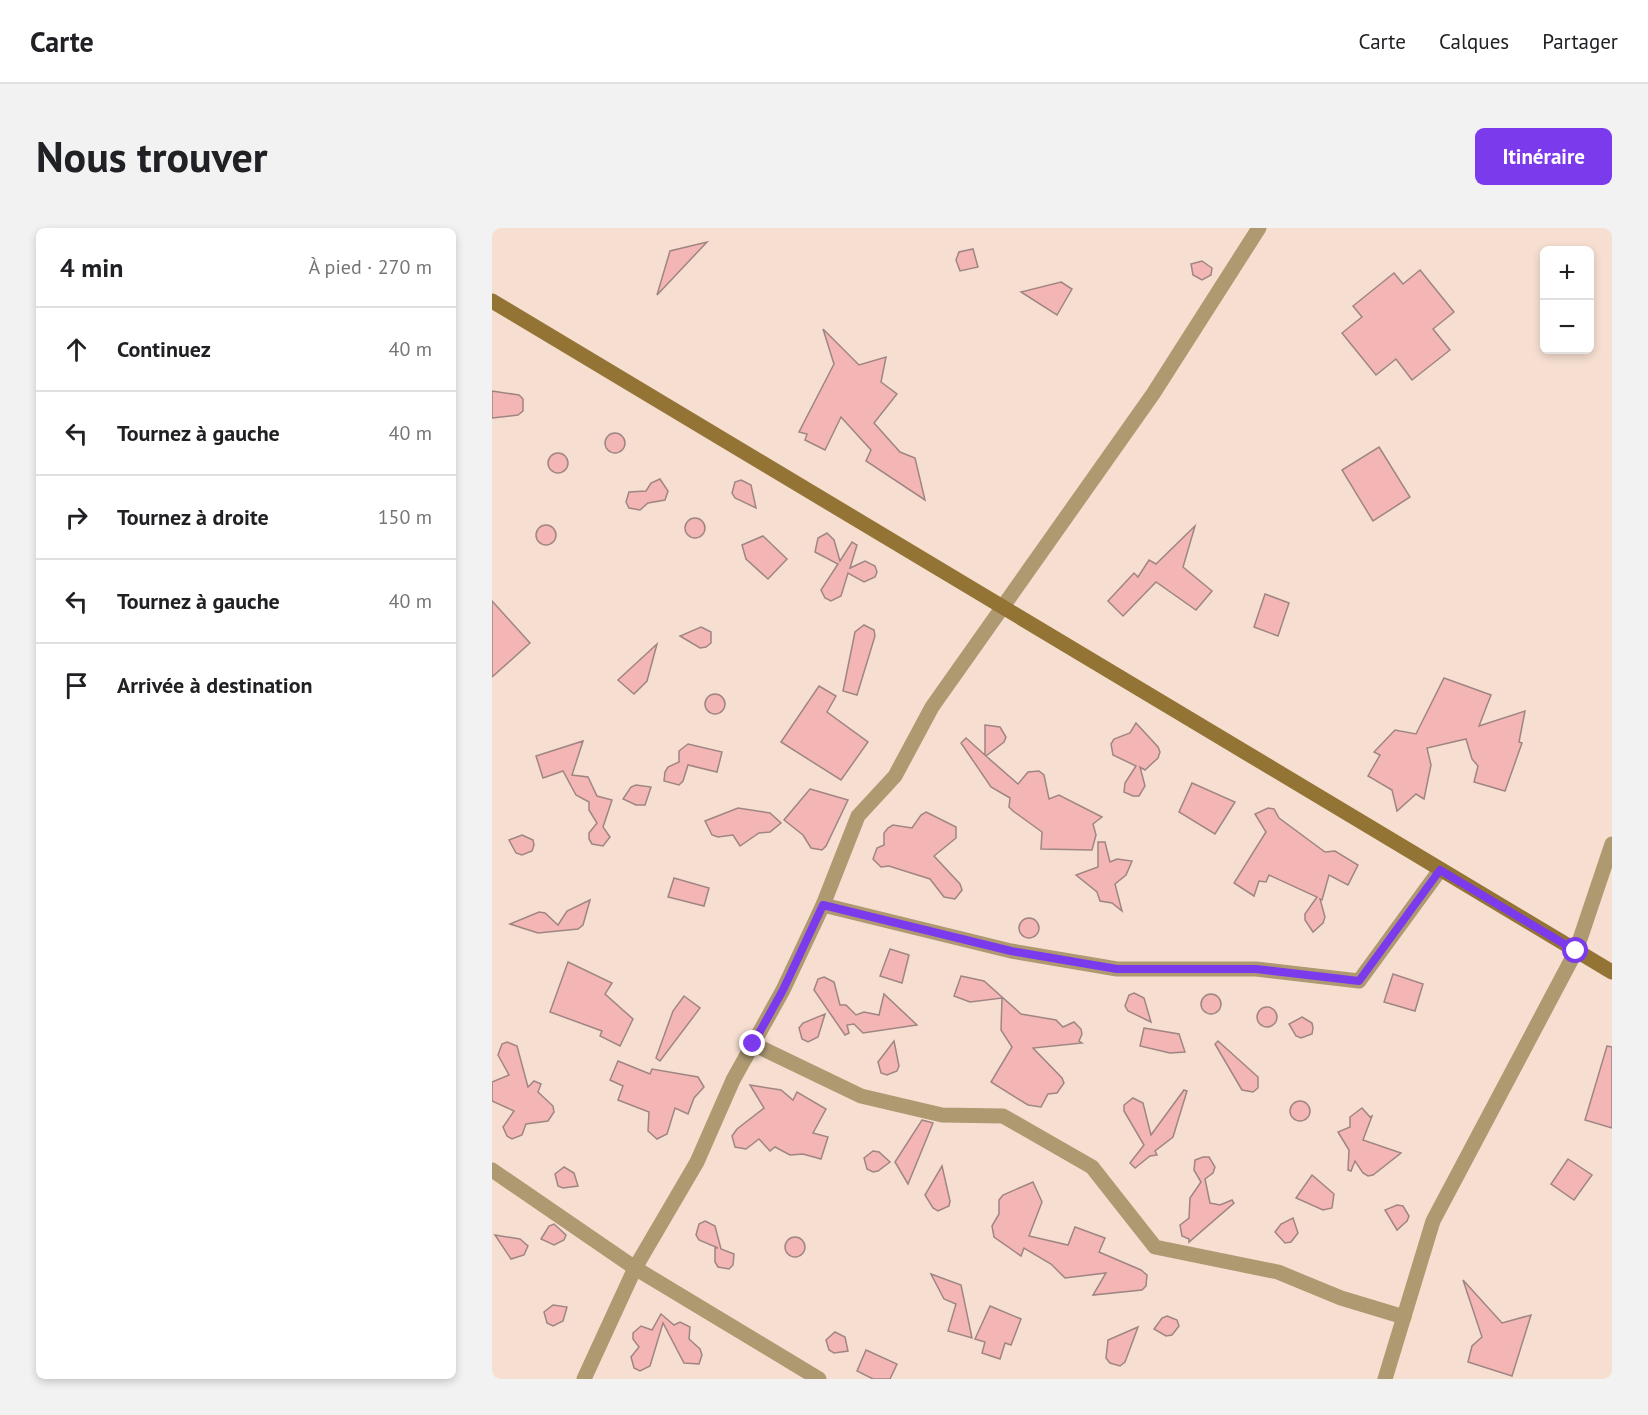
<!DOCTYPE html>
<html lang="fr">
<head>
<meta charset="utf-8">
<style>
  body { margin:0; font-family:"PT Sans",sans-serif; background:#f2f2f2; color:#202124 }
  .controls { position:absolute; right:18px; top:18px; display:grid; overflow:hidden; border-radius:9px; box-shadow:0 3px 9px #0003 }
  .controls button { width:54px; height:54px; display:grid; place-items:center; padding:0; border:0; border-bottom:2px solid #e0e0e0; background:#fff; color:#202124; font:30px sans-serif }
  .stop { position:absolute; width:18px; height:18px; margin:-14px; border:4px solid #7c3aed; border-radius:50%; background:#fff }
  .stop.end { background:#7c3aed; border-color:#fff; box-shadow:0 2px 6px #0008 }
  .list { margin:0; padding:0; list-style:none }
  h2 { display:flex; justify-content:space-between; align-items:center; height:78px; margin:0; padding:0 24px; font-size:26px }
  h2 small { font-size:20px; font-weight:400; color:#757577 }
  .list li { display:grid; grid-template-columns:39px 1fr auto; gap:18px; align-items:center; box-sizing:border-box; height:84px; padding:0 24px; border-top:2px solid #e0e0e0 }
  .list b { display:block; font-size:22px; white-space:nowrap }
  .list em { font-size:20px; font-style:normal; color:#757577 }
  .icon { flex:none; width:33px; height:33px; fill:none; stroke:currentColor; stroke-width:2; stroke-linecap:round; stroke-linejoin:round }
  .map { position:relative; flex:none; width:1120px; height:1151px; overflow:hidden; border-radius:9px }
  header { display:flex; align-items:center; gap:36px; box-sizing:border-box; height:84px; padding:0 30px; background:#fff; border-bottom:2px solid #e0e0e0 }
  header strong { font-size:28px }
  nav { display:flex; gap:33px; margin-inline-start:auto; font-size:21px }
  .intro { display:flex; align-items:center; justify-content:space-between; box-sizing:border-box; height:144px; padding:0 36px }
  h1 { margin:0; font-size:42px }
  .button { padding:15px 27px; border-radius:9px; background:#7c3aed; color:#fff; font-size:21px; font-weight:700 }
  main { display:flex; gap:36px; padding:0 36px }
  aside { flex:1; background:#fff; border-radius:9px; box-shadow:0 3px 9px #0003 }
  .map>svg:first-child { display:block }
  .building { fill:#f4b6b4; stroke:#9f8584; stroke-width:1.5 }
  .lines { fill:none; stroke-linecap:round; stroke-linejoin:round }
  .street { stroke:#ae9971; stroke-width:15 }
  .secondary { stroke:#937434; stroke-width:15 }
  .route { stroke:#7c3aed; stroke-width:8 }
</style>
</head>
<body>
<header>
<strong>Carte</strong>
<nav><a>Carte</a><a>Calques</a><a>Partager</a></nav>
</header>
<div class="intro"><h1>Nous trouver</h1><a class="button">Itinéraire</a></div>
<main>
<aside>
<h2>4 min<small>À pied · 270 m</small></h2>
<ul class="list">
<li><svg class="icon" aria-label="ahead" viewBox="0 0 24 24"><path d="M12 20V5M6 11l6-6 6 6"/></svg><div><b>Continuez</b></div><em>40 m</em></li>
<li><svg class="icon" aria-label="left" viewBox="0 0 24 24"><path d="M17 20v-9H6M10 6l-5 5 5 5"/></svg><div><b>Tournez à gauche</b></div><em>40 m</em></li>
<li><svg class="icon" aria-label="right" viewBox="0 0 24 24"><path d="M7 20v-9h11M14 6l5 5-5 5"/></svg><div><b>Tournez à droite</b></div><em>150 m</em></li>
<li><svg class="icon" aria-label="left" viewBox="0 0 24 24"><path d="M17 20v-9H6M10 6l-5 5 5 5"/></svg><div><b>Tournez à gauche</b></div><em>40 m</em></li>
<li><svg class="icon" aria-label="arrive" viewBox="0 0 24 24"><path d="M6 21V4h12l-3 4 3 4H6"/></svg><div><b>Arrivée à destination</b></div></li>
</ul>
</aside>
<div class="map">
<svg width="1120" height="1151" viewBox="0 0 1120 1151">
  <rect width="100%" height="100%" fill="#f6dfd1"/>
  <!-- building -->
  <g class="building">
    <polygon points="215,14 165,67 178,23"/>
    <polygon points="481,21 486,39 468,43 464,32 467,24"/>
    <polygon points="710,33 720,40 719,47 710,52 701,47 699,36"/>
    <polygon points="928,42 962,84 941,101 958,122 920,152 904,131 884,147 850,105 870,89 861,78 902,45 911,56"/>
    <polygon points="569,54 580,61 565,87 529,64"/>
    <polygon points="331,101 367,137 394,129 389,154 405,166 382,195 408,224 423,230 433,272 374,233 379,222 349,189 333,222 313,212 315,206 307,204 342,136"/>
    <polygon points="0,163 27,167 31,171 31,183 26,187 0,190"/>
    <circle cx="123" cy="215" r="10"/>
    <polygon points="887,219 918,269 881,293 850,242"/>
    <circle cx="66" cy="235" r="10"/>
    <polygon points="168,251 176,263 173,272 156,275 148,282 137,280 134,274 137,264 154,263 159,255"/>
    <polygon points="249,252 259,257 264,280 243,270 240,265 243,254"/>
    <circle cx="203" cy="300" r="10"/>
    <circle cx="54" cy="307" r="10"/>
    <polygon points="703,298 691,339 720,363 704,382 664,354 631,388 616,373 642,345 646,349 657,332 664,336"/>
    <polygon points="335,305 342,312 348,333 360,314 365,317 358,340 373,333 383,338 385,344 383,349 372,354 356,345 349,368 339,373 333,370 329,362 346,336 323,324 326,310"/>
    <polygon points="271,308 295,331 276,351 254,331 250,317"/>
    <polygon points="773,366 797,375 786,408 762,399"/>
    <polygon points="0,373 38,415 0,449"/>
    <polygon points="372,397 382,402 383,408 365,467 351,463 363,404"/>
    <polygon points="209,399 219,404 219,415 214,419 208,420 188,408"/>
    <polygon points="165,416 155,453 142,466 126,452"/>
    <polygon points="952,450 999,467 987,498 1033,483 1027,514 1030,515 1013,563 982,554 986,538 980,531 974,511 935,520 939,537 932,571 924,566 905,583 900,562 876,548 888,527 882,524 903,502 924,506"/>
    <polygon points="327,458 344,468 335,484 376,514 349,552 289,514"/>
    <circle cx="223" cy="476" r="10"/>
    <polygon points="644,495 666,519 668,524 666,530 653,542 648,539 653,558 647,568 641,568 632,564 633,555 644,538 621,527 619,516 622,511 638,505"/>
    <polygon points="493,497 508,499 514,509 512,514 494,528 526,556 536,544 547,543 552,547 557,571 567,567 610,589 601,596 604,607 600,622 549,621 550,604 521,583 517,579 518,570 499,559 469,515 474,510 493,527"/>
    <polygon points="91,513 80,547 96,549 105,568 120,572 111,599 118,609 111,618 100,616 97,611 97,605 105,595 97,582 97,574 84,567 71,543 51,550 44,528"/>
    <polygon points="196,516 230,524 225,544 196,537 191,553 187,557 172,553 173,544 176,539 187,534 187,523"/>
    <polygon points="700,555 743,574 723,606 687,584"/>
    <polygon points="144,557 159,559 153,577 144,577 131,571 139,559"/>
    <polygon points="318,561 356,572 334,618 330,622 319,620 311,607 292,592"/>
    <polygon points="246,580 278,585 289,595 278,604 267,605 248,618 241,607 226,609 220,607 213,593"/>
    <polygon points="776,580 782,581 787,590 833,624 843,623 866,637 856,657 837,647 830,672 828,671 833,689 831,695 821,704 813,692 813,686 825,669 777,647 774,654 767,653 762,668 742,655 774,604 763,586"/>
    <polygon points="434,584 464,599 464,610 442,628 468,656 470,662 463,671 452,669 438,651 397,638 389,639 381,631 385,620 392,617 392,605 396,600 401,597 420,600 429,587"/>
    <polygon points="30,607 41,612 42,617 40,623 30,627 24,625 17,612"/>
    <polygon points="606,614 613,614 618,634 625,631 640,633 634,647 623,656 630,683 620,675 608,673 605,664 584,647 606,639"/>
    <polygon points="182,650 217,660 212,678 176,669"/>
    <polygon points="98,672 91,697 86,701 46,705 18,696 47,684 53,685 66,697 75,683"/>
    <circle cx="537" cy="700" r="10"/>
    <polygon points="398,721 417,727 410,755 388,748"/>
    <polygon points="76,734 120,755 113,766 141,791 128,818 108,808 110,803 58,784"/>
    <polygon points="901,746 931,756 923,783 892,774"/>
    <polygon points="469,748 492,753 529,786 564,792 571,799 582,794 589,801 590,806 587,813 590,815 541,820 570,850 572,855 565,865 556,866 549,879 536,877 499,854 520,819 509,802 510,770 478,774 462,768"/>
    <polygon points="332,749 342,754 348,777 354,777 364,787 372,784 387,787 392,766 425,797 371,805 362,796 355,797 357,805 353,807 322,762 326,751"/>
    <polygon points="642,765 652,770 659,794 636,783 633,778 637,767"/>
    <circle cx="719" cy="776" r="10"/>
    <polygon points="192,768 208,780 168,833 164,830 181,783"/>
    <circle cx="775" cy="789" r="10"/>
    <polygon points="333,786 326,809 316,814 310,811 307,800 311,795"/>
    <polygon points="810,789 820,795 821,800 820,806 809,810 804,808 797,796"/>
    <polygon points="652,800 687,806 693,824 678,825 648,818"/>
    <polygon points="402,813 407,838 405,843 395,847 389,845 386,834"/>
    <polygon points="726,813 766,849 766,860 761,864 750,862 723,816"/>
    <polygon points="15,814 25,818 36,859 42,853 49,856 46,864 61,878 62,884 56,893 34,896 30,907 20,911 15,908 11,899 22,883 0,873 0,854 17,847 6,827 10,816"/>
    <polygon points="1115,818 1120,819 1120,900 1093,892"/>
    <polygon points="126,833 158,846 160,841 206,849 212,859 202,870 196,886 183,880 175,906 165,911 156,903 157,884 126,872 131,858 118,852"/>
    <polygon points="258,857 289,862 301,872 305,864 334,881 321,905 336,909 329,931 311,926 298,927 283,919 278,923 267,911 254,921 243,919 240,908 245,901 272,880"/>
    <polygon points="692,862 695,863 681,909 663,923 665,927 658,928 643,940 638,935 652,917 632,883 632,877 641,870 651,875 659,907"/>
    <circle cx="808" cy="883" r="10"/>
    <polygon points="870,880 878,889 880,888 871,912 909,925 881,947 876,948 871,945 863,933 859,943 856,942 857,922 846,904 858,899 858,889"/>
    <polygon points="430,892 441,895 416,956 403,934"/>
    <polygon points="381,923 387,924 398,934 386,943 381,944 375,941 372,930"/>
    <polygon points="711,929 717,929 723,939 721,945 713,951 718,975 728,977 740,972 742,975 697,1014 697,1011 690,1008 688,997 697,990 698,970 709,954 702,942 703,932"/>
    <polygon points="1076,931 1100,947 1082,972 1059,956"/>
    <polygon points="450,938 458,973 457,978 446,983 441,980 433,967"/>
    <polygon points="72,939 82,945 86,958 71,960 66,958 63,946"/>
    <polygon points="820,947 842,966 840,980 831,982 804,970"/>
    <polygon points="541,954 550,974 537,1008 576,1017 583,999 613,1010 607,1024 649,1042 655,1047 654,1058 650,1062 601,1067 614,1045 573,1050 559,1036 532,1020 529,1028 502,1009 500,998 507,986 507,972 511,967"/>
    <polygon points="905,977 911,978 917,988 915,993 905,1002 893,982"/>
    <polygon points="801,990 806,1005 799,1014 793,1015 783,1004 789,996"/>
    <polygon points="213,993 223,998 229,1021 242,1026 241,1037 237,1041 226,1039 223,1034 223,1020 226,1020 207,1012 204,1007 207,996"/>
    <polygon points="62,996 74,1007 72,1012 62,1017 49,1011 57,998"/>
    <polygon points="3,1007 28,1011 36,1018 32,1027 19,1031"/>
    <circle cx="303" cy="1019" r="10"/>
    <polygon points="439,1046 469,1057 480,1110 456,1103 464,1076 452,1071"/>
    <polygon points="971,1052 1010,1095 1039,1087 1020,1148 976,1134 980,1118 990,1109"/>
    <polygon points="61,1077 75,1079 71,1093 61,1098 55,1095 52,1084"/>
    <polygon points="498,1078 529,1091 519,1117 513,1115 508,1131 490,1125 493,1114 483,1111"/>
    <polygon points="169,1086 182,1097 188,1094 198,1099 197,1111 208,1121 210,1127 207,1136 192,1135 171,1095 158,1138 148,1143 142,1140 139,1129 147,1119 141,1111 141,1105 149,1098 160,1102"/>
    <polygon points="675,1088 685,1092 687,1098 680,1107 674,1108 662,1101 670,1090"/>
    <polygon points="646,1099 633,1134 628,1138 618,1135 614,1130 616,1112"/>
    <polygon points="343,1104 353,1109 356,1123 342,1125 337,1122 334,1112"/>
    <polygon points="374,1122 405,1136 398,1151 381,1151 365,1143"/>
  </g>
  <g class="lines">
    <!-- street -->
    <g class="street">
      <polyline points="331,677 519,723 625,741 764,741 867,753 948,642"/>
      <polyline points="261,816 369,868 450,887 511,888 600,939 663,1019 786,1044 849,1070 912,1089"/>
      <polyline points="0,942 143,1040 327,1151"/>
      <polyline points="92,1151 143,1040 205,934 241,852 291,762 331,677 366,588 403,548 440,479 661,166 767,0"/>
      <polyline points="893,1151 941,993 1084,723 1120,616"/>
    </g>
    <!-- secondary -->
    <polyline class="secondary" points="0,73 1120,744"/>
  </g>
  <g class="lines">
    <!-- route -->
    <polyline class="route" points="261,816 291,762 331,677 519,723 625,741 764,741 867,753 948,642 1084,723"/>
  </g>
</svg>
<div class="controls">
<button>+</button>
<button>−</button>
</div>
<div class="stop" style="left:1084px;top:723px"></div>
<div class="stop end" style="left:261px;top:816px"></div>
</div>
</main>
</body>
</html>
